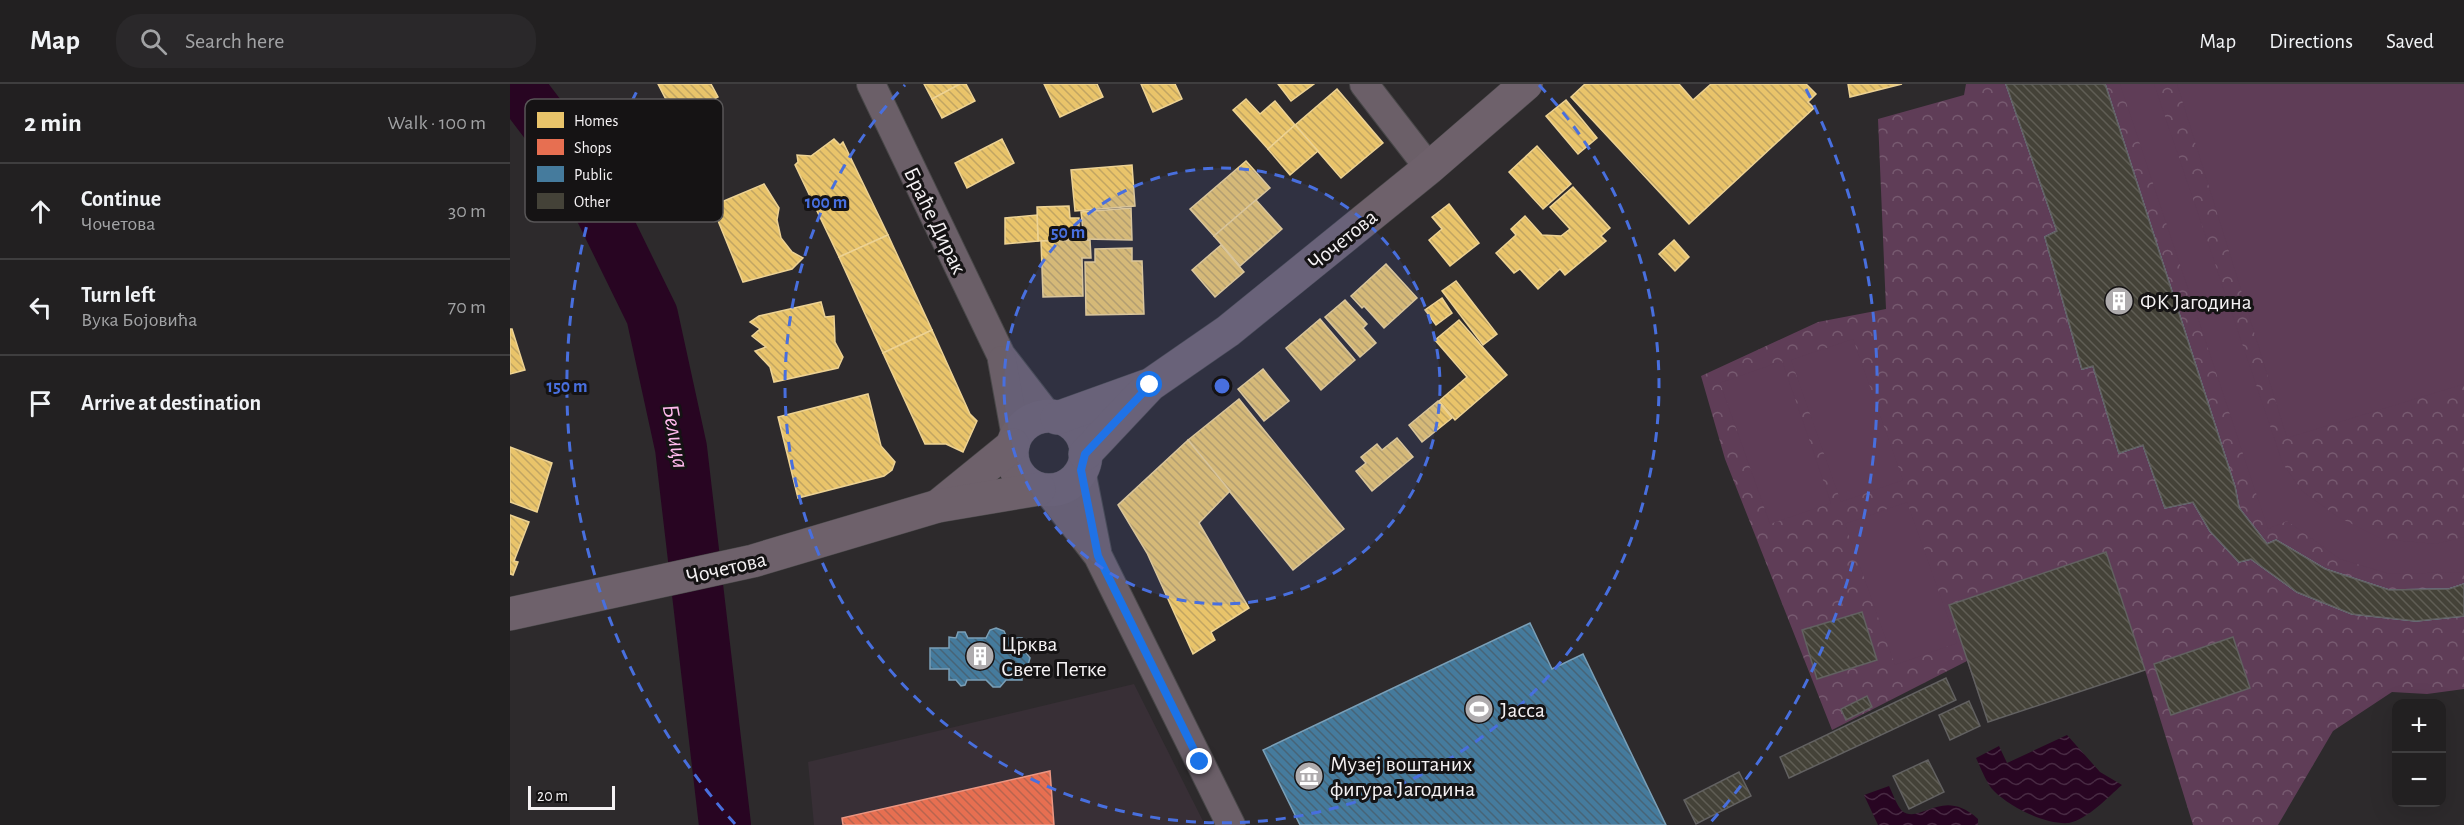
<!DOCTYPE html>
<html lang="en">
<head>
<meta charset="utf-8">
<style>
  body { margin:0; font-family:"Alegreya Sans",sans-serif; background:#2a282a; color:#f1f3f6 }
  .controls { position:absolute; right:18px; bottom:18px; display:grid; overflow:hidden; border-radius:12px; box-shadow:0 6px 24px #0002 }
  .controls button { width:54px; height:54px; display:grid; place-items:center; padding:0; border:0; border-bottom:2px solid #3f3e3f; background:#222021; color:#f1f3f6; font:30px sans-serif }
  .scale { position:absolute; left:18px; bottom:15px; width:87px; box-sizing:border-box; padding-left:6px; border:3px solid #f5f2f4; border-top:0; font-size:16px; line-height:21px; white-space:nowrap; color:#f5f2f4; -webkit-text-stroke:4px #151314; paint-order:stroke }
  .stop { position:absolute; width:18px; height:18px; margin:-14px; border:4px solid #1a73e8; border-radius:50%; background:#fff }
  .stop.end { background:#1a73e8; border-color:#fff; box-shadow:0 2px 6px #0008 }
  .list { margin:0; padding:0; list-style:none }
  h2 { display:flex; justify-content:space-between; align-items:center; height:78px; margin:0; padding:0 24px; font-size:26px }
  h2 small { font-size:20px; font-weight:400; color:#a2a3a5 }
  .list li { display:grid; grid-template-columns:39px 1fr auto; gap:18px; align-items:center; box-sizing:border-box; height:96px; padding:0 24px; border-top:2px solid #3f3e3f }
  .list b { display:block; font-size:22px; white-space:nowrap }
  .list p { margin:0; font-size:20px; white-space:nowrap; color:#a2a3a5 }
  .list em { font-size:20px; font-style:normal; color:#a2a3a5 }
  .icon { flex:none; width:33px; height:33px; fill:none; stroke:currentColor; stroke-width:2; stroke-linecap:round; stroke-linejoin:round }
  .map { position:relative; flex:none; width:1954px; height:741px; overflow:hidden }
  header { display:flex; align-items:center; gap:36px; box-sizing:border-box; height:84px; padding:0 30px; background:#222021; border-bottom:2px solid #3f3e3f }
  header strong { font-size:28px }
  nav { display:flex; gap:33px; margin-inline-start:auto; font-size:21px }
  .search { width:420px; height:54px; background:#2a282a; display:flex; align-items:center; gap:15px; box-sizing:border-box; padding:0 21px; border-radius:24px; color:#a2a3a5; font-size:22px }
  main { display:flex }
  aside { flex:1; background:#222021 }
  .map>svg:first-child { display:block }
  .built { fill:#382f36 }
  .park { fill:url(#park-crowns) }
  .pitch { fill:#5f3d57 }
  .water { fill:url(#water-waves) }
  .homes { fill:url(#homes-back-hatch); stroke:#edd293; stroke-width:1.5 }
  .shops { fill:url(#shops-back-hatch); stroke:#eb9682; stroke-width:1.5 }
  .public { fill:url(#public-back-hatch); stroke:#7a9fb7; stroke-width:1.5 }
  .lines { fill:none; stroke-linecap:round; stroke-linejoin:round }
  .river { stroke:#280522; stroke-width:52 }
  .building { fill:url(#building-back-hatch); stroke:#626161; stroke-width:1.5 }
  .street-casing { stroke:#484748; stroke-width:30 }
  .secondary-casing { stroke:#484748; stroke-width:34 }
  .street { stroke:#6b5f68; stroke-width:28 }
  .secondary { stroke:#6e616b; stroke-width:33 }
  .route { stroke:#1a73e8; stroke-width:8 }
  .ring { fill:none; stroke:#486fde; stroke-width:3; stroke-dasharray:10 8 }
  .labels { text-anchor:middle; stroke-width:6; stroke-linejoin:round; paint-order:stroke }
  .street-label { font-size:22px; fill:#f5f2f4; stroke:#151314 }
  .poi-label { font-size:22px; fill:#f5f2f4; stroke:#151314; text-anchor:start }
  .water-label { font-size:24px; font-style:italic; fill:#ffb9ec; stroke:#151314 }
  .key { fill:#151314; stroke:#585657; stroke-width:1.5 }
  .key-label { font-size:16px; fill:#f5f2f4 }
  .centre { fill:#486fde; stroke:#151314; stroke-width:3 }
  .ring-label { font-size:18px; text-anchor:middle; font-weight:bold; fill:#486fde; stroke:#151314; stroke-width:6; stroke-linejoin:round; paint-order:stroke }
</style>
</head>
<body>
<header>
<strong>Map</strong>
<div class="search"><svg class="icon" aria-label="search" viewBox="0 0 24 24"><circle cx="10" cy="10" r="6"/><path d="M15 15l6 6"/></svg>Search here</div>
<nav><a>Map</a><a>Directions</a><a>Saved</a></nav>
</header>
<main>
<aside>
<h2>2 min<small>Walk · 100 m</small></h2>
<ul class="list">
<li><svg class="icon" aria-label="ahead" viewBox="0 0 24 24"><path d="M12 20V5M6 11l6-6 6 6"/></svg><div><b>Continue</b><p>Чочетова</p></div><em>30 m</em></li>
<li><svg class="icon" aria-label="left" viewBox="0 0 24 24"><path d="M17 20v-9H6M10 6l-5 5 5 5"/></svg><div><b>Turn left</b><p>Вука Бојовића</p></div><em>70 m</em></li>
<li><svg class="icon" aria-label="arrive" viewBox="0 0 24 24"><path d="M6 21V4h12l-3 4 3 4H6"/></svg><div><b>Arrive at destination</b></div></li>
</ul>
</aside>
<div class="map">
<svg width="1954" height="741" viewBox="0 0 1954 741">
  <defs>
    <pattern id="park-crowns" width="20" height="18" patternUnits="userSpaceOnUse" patternTransform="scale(1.5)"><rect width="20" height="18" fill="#5f3d57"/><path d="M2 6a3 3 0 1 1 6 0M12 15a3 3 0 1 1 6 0" fill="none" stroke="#775a70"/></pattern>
    <pattern id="water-waves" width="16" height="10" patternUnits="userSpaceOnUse" patternTransform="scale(1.5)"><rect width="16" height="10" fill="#280522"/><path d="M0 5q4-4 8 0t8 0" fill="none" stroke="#482a43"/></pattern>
    <pattern id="homes-back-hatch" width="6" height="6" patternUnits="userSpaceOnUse" patternTransform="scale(1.5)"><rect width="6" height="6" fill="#e9c46a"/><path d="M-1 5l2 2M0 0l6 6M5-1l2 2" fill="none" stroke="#c1a562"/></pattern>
    <pattern id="shops-back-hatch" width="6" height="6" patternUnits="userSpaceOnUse" patternTransform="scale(1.5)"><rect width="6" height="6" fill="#e76f51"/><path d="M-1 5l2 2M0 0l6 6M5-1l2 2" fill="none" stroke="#b8644f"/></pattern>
    <pattern id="public-back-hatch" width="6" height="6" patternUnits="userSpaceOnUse" patternTransform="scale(1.5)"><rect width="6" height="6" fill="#457b9d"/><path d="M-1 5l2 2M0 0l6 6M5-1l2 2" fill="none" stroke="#476477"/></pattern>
    <pattern id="building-back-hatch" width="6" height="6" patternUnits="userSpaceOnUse" patternTransform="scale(1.5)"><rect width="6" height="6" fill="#444238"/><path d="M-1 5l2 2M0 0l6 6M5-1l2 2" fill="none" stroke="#605e55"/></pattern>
  </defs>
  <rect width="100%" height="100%" fill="#2d2a2c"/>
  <!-- built -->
  <polygon class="built" points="624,600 695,741 304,741 298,678"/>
  <!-- park -->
  <polygon class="park" points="1456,0 1954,0 1954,605 1917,610 1882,608 1823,647 1768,741 1683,741 1635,586 1478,638 1457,577 1322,646 1215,375 1191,292 1308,238 1376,225 1368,35 1454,11"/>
  <!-- pitch -->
  <g class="pitch">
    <polygon points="1610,0 1644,0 1773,380 1792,407 1828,433 1872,455 1925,460 1954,453 1954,488 1880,490 1830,475 1777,437 1758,445"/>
    <polygon points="1667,0 1954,0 1954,300 1777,354"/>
    <polygon points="1343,255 1393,396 1331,418 1281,276"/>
    <polygon points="1272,277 1321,419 1260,440 1210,299"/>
    <polygon points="1397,418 1447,559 1385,581 1335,440"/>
  </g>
  <!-- water -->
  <g class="water">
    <path d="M1557,651L1590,688L1612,701C1598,713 1578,735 1559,739C1535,741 1500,723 1484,707C1476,699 1471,684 1466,674L1489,662L1497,679Z"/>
    <path d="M1379,702C1383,710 1386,720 1392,727C1411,741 1432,702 1468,735V741H1368L1354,711Z"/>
  </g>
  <!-- homes -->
  <g class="homes">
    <polygon points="148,0 201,0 208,13 166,35"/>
    <polygon points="414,0 450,0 422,15"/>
    <polygon points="450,0 456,0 465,17 432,34 422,15"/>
    <polygon points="534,0 587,0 593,13 550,33"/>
    <polygon points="631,0 665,0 672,15 643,28"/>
    <polygon points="768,0 804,0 781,17"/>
    <polygon points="1075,0 1169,0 1183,16 1201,0 1296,0 1306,10 1298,18 1304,24 1179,140 1061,13"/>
    <polygon points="1338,0 1392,0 1340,13"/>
    <polygon points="827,5 873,59 831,94 785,41"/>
    <polygon points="736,15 750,30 765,17 785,41 758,65 723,26"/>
    <polygon points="1056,16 1087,54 1068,70 1036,32"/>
    <polygon points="785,41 808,67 780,91 758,65"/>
    <polygon points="324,55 330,61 333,58 378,151 329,173 285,81 288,78 287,71 301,72"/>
    <polygon points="492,55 504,79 457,104 445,79"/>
    <polygon points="1027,62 1061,100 1033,125 999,88"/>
    <polygon points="736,77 760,104 704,152 680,125"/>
    <polygon points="622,81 625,122 565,127 561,86"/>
    <polygon points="254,100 269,124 267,136 271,154 282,168 293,174 282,185 233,198 202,122"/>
    <polygon points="1063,103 1100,144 1091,152 1096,157 1055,191 1050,185 1028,205 1010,185 1004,189 986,169 1006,151 1001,145 1015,132 1032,151 1051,152 1060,145 1040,123"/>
    <polygon points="746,116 772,145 730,182 704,152"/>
    <polygon points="939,120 969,159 940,182 919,156 932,145 922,133"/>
    <polygon points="559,122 560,134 569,134 569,152 560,153 560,156 528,157 527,123"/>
    <polygon points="621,124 622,156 574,155 571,128"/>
    <polygon points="527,131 528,157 495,160 495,134"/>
    <polygon points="378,151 422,246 373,269 329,173"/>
    <polygon points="580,156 581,174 572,174 573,212 533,213 531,157"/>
    <polygon points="1164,156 1179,173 1165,187 1149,170"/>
    <polygon points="711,161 734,188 705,213 682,186"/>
    <polygon points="622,164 622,177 632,177 634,230 576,231 575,178 585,178 585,165"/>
    <polygon points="876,180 907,214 874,244 854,222 852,224 841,212"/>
    <polygon points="946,197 987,250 973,261 932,207"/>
    <polygon points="932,214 942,229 926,241 915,226"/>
    <polygon points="835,216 857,240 853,244 866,259 850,273 815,233"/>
    <polygon points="311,218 315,233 324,232 325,258 333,273 328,284 264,298 260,283 245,267 256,263 242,252 250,245 240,238 249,232"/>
    <polygon points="810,235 845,276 811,306 776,264"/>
    <polygon points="949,236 997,291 945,336 929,317 957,293 925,256"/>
    <polygon points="0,245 2,245 15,286 0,290"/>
    <polygon points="422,246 460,330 467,337 453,368 436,360 415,360 373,269"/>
    <polygon points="753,285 779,317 754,337 728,305"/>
    <polygon points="358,310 371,362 385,378 382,386 374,392 288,414 268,333"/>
    <polygon points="729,315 834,445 783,486 678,356"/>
    <polygon points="928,317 942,334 912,358 899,341"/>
    <polygon points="887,354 903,373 862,407 846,387 856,379 851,373 867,360 872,366"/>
    <polygon points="678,356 720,407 689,439 739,524 701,548 705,556 683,570 637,469 608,421"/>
    <polygon points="0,363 42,379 27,428 0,418"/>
    <polygon points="0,431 19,438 4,477 8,478 3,491 0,490"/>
  </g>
  <!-- shops -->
  <polygon class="shops" points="540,687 544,741 333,741 332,734"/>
  <!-- public -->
  <g class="public">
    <polygon points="1496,0 1595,0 1725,403 1729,424 1757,460 1766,456 1815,485 1879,506 1939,505 1954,500 1954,532 1906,537 1842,530 1787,508 1741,475 1729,478 1700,447 1683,418 1655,424 1633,361 1609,369 1583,282 1572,285 1535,153 1547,147"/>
    <polygon points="1020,539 1042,585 1073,570 1156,741 790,741 753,666"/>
    <polygon points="486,544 494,547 497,554 512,554 512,564 520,574 518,581 512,585 512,596 496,596 490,603 483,603 476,596 457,596 455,601 451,602 446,596 439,596 439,585 420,585 420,564 439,564 439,553 446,554 448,548 455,548 458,554 476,554 480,546"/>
  </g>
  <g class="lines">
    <!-- river -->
    <polyline class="river" points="6,0 70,84 142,231 171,364 215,741"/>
  </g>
  <!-- building -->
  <g class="building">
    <polygon points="1496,0 1595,0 1725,403 1729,424 1757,460 1766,456 1815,485 1879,506 1939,505 1954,500 1954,532 1906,537 1842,530 1787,508 1741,475 1729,478 1700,447 1683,418 1655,424 1633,361 1609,369 1583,282 1572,285 1535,153 1547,147"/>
    <polygon points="1596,468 1635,586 1478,638 1439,521"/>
    <polygon points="1352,528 1367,576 1307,595 1292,546"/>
    <polygon points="1723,553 1740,604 1661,631 1644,580"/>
    <polygon points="1436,594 1446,616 1279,694 1270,673"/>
    <polygon points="1357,612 1362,623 1336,636 1331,625"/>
    <polygon points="1459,617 1470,642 1440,656 1429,631"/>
    <polygon points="1418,676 1434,708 1399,725 1383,692"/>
    <polygon points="1229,688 1241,712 1186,740 1174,716"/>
  </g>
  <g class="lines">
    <!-- street casing -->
    <g class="street-casing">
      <g id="street">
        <polyline points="361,0 491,271 539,333"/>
        <polyline points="854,0 919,84"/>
        <polyline points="492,276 506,353"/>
        <polyline points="571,386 587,467"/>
        <polyline points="537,406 588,472 721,741"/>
      </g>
    </g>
    <!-- secondary casing -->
    <g class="secondary-casing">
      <g id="secondary">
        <circle cx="539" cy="369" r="37"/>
        <polyline points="547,334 636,302"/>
        <polyline points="575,370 640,301 718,247 919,84 1016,0"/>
        <polyline points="428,422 503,361"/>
        <polyline points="0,530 243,477 428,422 529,405"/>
      </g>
    </g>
    <!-- street -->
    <use href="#street" class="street"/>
    <!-- secondary -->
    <use href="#secondary" class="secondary"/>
  </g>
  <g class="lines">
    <!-- route -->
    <polyline class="route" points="640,301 575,370 571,386 588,472 690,678"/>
  </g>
  <!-- distance rings -->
  <circle cx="712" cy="302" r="218" fill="#486fde" fill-opacity=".12"/>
  <g class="ring">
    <circle cx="712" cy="302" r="218"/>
    <path d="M1029 1A437 437 0 1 1 395 1"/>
    <path d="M225 740A655 655 0 0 1 128 5M1296 5A655 655 0 0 1 1199 740"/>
  </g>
  <!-- icons -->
  <defs>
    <g id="building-disc" transform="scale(1.5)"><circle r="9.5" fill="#afacae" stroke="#151314"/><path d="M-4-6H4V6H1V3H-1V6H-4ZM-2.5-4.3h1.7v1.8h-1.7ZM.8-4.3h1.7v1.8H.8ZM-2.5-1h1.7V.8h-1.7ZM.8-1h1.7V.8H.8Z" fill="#fff"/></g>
    <g id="stadium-disc" transform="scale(1.5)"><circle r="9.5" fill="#afacae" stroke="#151314"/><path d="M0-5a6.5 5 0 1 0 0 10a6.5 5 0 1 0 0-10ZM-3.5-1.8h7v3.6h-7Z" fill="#fff"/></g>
    <g id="museum-disc" transform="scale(1.5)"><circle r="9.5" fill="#afacae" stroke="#151314"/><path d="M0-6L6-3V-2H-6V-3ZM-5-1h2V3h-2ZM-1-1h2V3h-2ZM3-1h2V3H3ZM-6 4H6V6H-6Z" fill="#fff"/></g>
  </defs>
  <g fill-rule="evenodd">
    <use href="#building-disc" x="1609" y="217"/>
    <use href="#building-disc" x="470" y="572"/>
    <use href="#stadium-disc" x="969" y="625"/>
    <use href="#museum-disc" x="799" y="692"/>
  </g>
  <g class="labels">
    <!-- street labels -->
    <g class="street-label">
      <text transform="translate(426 136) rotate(64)" y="8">Браће Дирак</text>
      <text transform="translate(832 155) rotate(-39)" y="8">Чочетова</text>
      <text transform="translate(216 483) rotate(-13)" y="8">Чочетова</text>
    </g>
    <!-- poi labels -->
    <g class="poi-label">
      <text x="1630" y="225">ФК Јагодина</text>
      <text x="491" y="567">Црква<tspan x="491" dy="25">Свете Петке</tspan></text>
      <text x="990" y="633">Јасса</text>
      <text x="820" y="687">Музеј воштаних<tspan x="820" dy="25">фигура Јагодина</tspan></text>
    </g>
    <!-- water labels -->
    <g class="water-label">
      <text transform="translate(166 352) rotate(80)" y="8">Белица</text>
    </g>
  </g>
  <!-- legend -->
  <rect x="15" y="15" width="198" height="123" rx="9" class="key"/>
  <rect x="27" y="28" width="27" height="16" fill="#e9c46a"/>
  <rect x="27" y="55" width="27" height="16" fill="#e76f51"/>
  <rect x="27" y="82" width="27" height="16" fill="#457b9d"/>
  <rect x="27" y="109" width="27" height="16" fill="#444238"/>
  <g class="key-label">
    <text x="64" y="42">Homes</text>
    <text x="64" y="69">Shops</text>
    <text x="64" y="96">Public</text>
    <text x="64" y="123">Other</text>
  </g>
  <circle cx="712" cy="302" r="9" class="centre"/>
  <g class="ring-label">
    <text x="316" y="124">100 m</text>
    <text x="558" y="154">50 m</text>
    <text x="57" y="308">150 m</text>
  </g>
</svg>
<div class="controls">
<button>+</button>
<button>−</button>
</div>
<div class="scale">20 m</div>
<div class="stop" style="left:640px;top:301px"></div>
<div class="stop end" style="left:690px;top:678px"></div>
</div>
</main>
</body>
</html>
